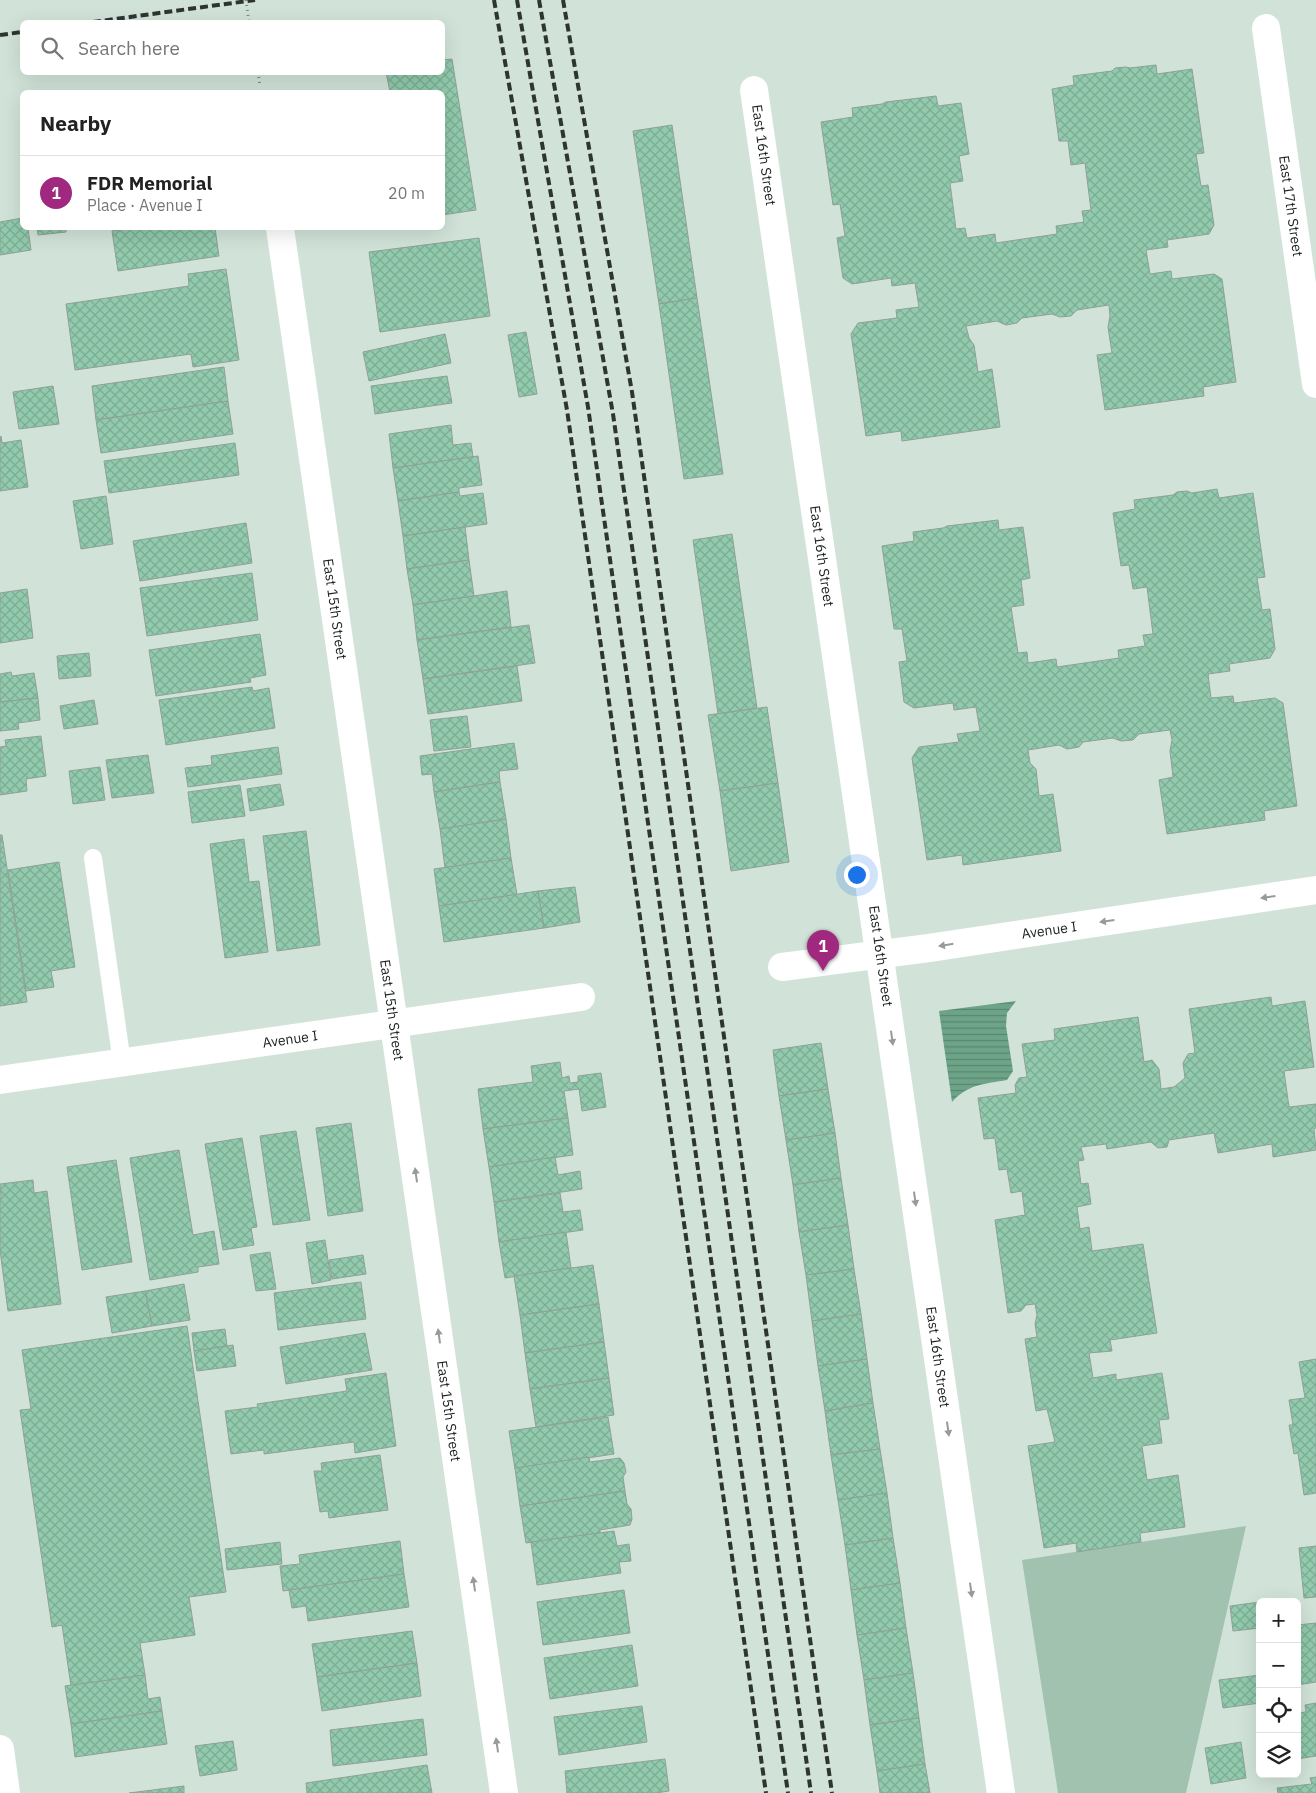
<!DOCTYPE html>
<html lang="en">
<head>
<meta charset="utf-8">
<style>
  body { margin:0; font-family:"IBM Plex Sans",sans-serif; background:#f6f6f6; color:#222 }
  .controls { position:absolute; right:15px; bottom:15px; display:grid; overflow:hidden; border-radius:8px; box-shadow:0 5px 20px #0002 }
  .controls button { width:45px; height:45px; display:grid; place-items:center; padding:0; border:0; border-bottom:1px solid #e0e0e0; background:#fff; color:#222; font:25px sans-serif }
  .you { position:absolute; left:856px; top:874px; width:18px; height:18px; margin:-12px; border:4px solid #fff; border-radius:50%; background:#1a73e8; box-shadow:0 0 0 8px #1a73e833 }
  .badge { display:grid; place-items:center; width:32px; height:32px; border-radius:50%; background:#a0287f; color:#fff; font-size:16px; font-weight:700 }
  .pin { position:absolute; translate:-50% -41px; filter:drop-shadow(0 1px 2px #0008) }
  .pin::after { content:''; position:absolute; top:26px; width:18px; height:15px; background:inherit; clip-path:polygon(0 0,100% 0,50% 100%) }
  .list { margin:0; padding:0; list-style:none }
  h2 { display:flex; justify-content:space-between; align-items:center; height:65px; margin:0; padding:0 20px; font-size:21px }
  h2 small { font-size:16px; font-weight:400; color:#767676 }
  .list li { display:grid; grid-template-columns:32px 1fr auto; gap:15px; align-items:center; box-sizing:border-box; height:75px; padding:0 20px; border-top:1px solid #e0e0e0 }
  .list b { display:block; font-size:19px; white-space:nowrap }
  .list p { margin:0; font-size:16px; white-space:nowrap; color:#767676 }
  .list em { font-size:16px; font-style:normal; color:#767676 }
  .icon { flex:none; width:28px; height:28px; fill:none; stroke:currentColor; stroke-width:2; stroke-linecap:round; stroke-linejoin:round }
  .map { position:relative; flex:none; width:1316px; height:1793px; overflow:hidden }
  .search { position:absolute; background:#fff; box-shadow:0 5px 20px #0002; left:20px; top:20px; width:425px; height:55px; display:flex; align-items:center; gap:12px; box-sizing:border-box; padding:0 18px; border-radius:8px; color:#767676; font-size:19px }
  .panel { position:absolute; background:#fff; box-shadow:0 5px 20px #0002; left:20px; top:90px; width:425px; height:140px; border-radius:8px }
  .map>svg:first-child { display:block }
  .green { fill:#a0c2af }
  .water { fill:url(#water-rules) }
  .building { fill:url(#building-cross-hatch); stroke:#8fa097 }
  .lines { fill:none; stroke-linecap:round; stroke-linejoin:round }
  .path { stroke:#7b8780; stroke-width:3; stroke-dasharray:1 4; stroke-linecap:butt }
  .lane { stroke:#fff; stroke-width:18 }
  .street { stroke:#fff; stroke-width:28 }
  .rail { stroke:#2d3431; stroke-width:4; stroke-dasharray:8 4; stroke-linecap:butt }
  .oneway { fill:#989b99 }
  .labels { text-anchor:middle; stroke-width:5; stroke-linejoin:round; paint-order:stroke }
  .street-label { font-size:14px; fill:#1a201d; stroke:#fff }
</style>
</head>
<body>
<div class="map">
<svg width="1316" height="1793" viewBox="0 0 1316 1793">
  <defs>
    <pattern id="water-rules" width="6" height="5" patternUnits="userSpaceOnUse" patternTransform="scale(1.25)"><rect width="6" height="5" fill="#6da488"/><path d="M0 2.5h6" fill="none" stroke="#59856f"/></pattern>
    <pattern id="building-cross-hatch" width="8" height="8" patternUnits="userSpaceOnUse" patternTransform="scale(1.25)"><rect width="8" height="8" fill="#91caac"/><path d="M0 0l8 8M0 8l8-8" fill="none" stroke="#7cad94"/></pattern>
  </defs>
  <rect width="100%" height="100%" fill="#d1e3d9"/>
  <!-- green -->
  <polygon class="green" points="1246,1526 1186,1793 1058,1793 1022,1560"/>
  <!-- water -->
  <path class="water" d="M1016,1001L1007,1013L1006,1026L1013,1071L1007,1080C985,1084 968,1084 952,1102L939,1011Z"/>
  <!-- building -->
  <g class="building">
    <polygon points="452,59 476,210 442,215 442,92 390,92 386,72 442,72 442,60"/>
    <polygon points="1156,65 1157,74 1192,69 1204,153 1196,154 1201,186 1208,185 1214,225 1209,234 1167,240 1168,247 1146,250 1150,274 1171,271 1172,279 1214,274 1222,279 1236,382 1203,387 1204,396 1105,410 1097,355 1112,353 1108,327 1110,316 1109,305 1077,310 1071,316 1060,317 1052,314 1022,318 1017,323 1006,325 997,321 966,326 969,338 974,345 978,372 992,369 1000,427 902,441 901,431 866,436 851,334 858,323 897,318 896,310 919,307 915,283 892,286 891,278 852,284 843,278 837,238 845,236 840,204 833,205 821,122 853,117 852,108 882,104 886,102 936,96 938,106 961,103 969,154 959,156 963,181 950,183 956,229 965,228 967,238 995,234 996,243 1057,234 1056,226 1084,222 1082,211 1091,210 1085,163 1071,165 1068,141 1059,141 1052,89 1074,85 1073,76 1112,71 1115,68 1126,67 1130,68"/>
    <polygon points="672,125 697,298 659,304 633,131"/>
    <polygon points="22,218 22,228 28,228 31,250 0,255 0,222"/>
    <polygon points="37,228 66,228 66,232 38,235"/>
    <polygon points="134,228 215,228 219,256 118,271 112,231"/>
    <polygon points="479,238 490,316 380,332 369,252"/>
    <polygon points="226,269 239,360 193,367 191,354 75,370 66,304 189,286 188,274"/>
    <polygon points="697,298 723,474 684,479 659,304"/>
    <polygon points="526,332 537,394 519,397 508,335"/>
    <polygon points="445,334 451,363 369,381 363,352"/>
    <polygon points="224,367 228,401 96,420 92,386"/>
    <polygon points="447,376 452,403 375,414 371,386"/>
    <polygon points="53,386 59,424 19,429 13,392"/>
    <polygon points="228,401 233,434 101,453 96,420"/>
    <polygon points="451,425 453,445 471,443 473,457 393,468 389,434"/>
    <polygon points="1,436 2,443 21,440 28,487 0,491 0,437"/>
    <polygon points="235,443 239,475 109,493 104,461"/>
    <polygon points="478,456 482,485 459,488 459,492 398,501 393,468"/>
    <polygon points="1217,489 1219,498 1253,493 1265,577 1257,578 1262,610 1270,609 1275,649 1270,658 1229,664 1230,671 1208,674 1211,698 1233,696 1234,703 1275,698 1283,703 1297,806 1264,811 1265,820 1167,834 1159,780 1173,777 1170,751 1172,740 1170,730 1139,734 1133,740 1121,741 1113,738 1083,742 1079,747 1067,749 1059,745 1028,750 1030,763 1036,769 1039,796 1053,794 1061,851 963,865 962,855 927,860 912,758 919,747 959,742 957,734 980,731 976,707 954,710 953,703 914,708 904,702 899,662 907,661 902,629 894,629 882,546 914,541 913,532 943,528 947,526 998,520 999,530 1023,527 1030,578 1021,580 1024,605 1011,607 1018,653 1027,652 1028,663 1056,659 1057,667 1119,658 1118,650 1145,646 1143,635 1153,634 1147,587 1133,589 1129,565 1121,566 1113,513 1135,509 1134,500 1173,495 1177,492 1187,491 1192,493"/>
    <polygon points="459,492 460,496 483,493 487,524 403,536 398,501"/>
    <polygon points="106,496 113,544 81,549 73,501"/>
    <polygon points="246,523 252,563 140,581 133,541"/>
    <polygon points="465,527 469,560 407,569 403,536"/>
    <polygon points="732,534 757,708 718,714 693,540"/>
    <polygon points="469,560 474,596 413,605 407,569"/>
    <polygon points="252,573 258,620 147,636 140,588"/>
    <polygon points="27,589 33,638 0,643 0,593"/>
    <polygon points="507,591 511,627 417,640 413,605"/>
    <polygon points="529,625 535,663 423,679 417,640"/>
    <polygon points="260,634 266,675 250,678 251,682 156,696 149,650"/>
    <polygon points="89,653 91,676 59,679 57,656"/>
    <polygon points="517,666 522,701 428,714 423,679"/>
    <polygon points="11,672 12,676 34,673 38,698 0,702 0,674"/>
    <polygon points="252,687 253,691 269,688 275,728 166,745 159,700"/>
    <polygon points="38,698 40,720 18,723 19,729 0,731 0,702"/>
    <polygon points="94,700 98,724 64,729 60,706"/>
    <polygon points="767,707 778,783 720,791 708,715"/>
    <polygon points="467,716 471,747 434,751 430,720"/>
    <polygon points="41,736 46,776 26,779 27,791 0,795 0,747 6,746 5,740"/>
    <polygon points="514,743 518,769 499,771 500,782 434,792 432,774 422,775 420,756"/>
    <polygon points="278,747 282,774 188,787 185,768 212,765 211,756"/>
    <polygon points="148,755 154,793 112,798 106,760"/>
    <polygon points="100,767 105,800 73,804 69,771"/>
    <polygon points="500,782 506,819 440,829 434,792"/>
    <polygon points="778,783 789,862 731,871 720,791"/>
    <polygon points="280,784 284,805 250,811 247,789"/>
    <polygon points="240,785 245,816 192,823 188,792"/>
    <polygon points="506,819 511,858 445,868 440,829"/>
    <polygon points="306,831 320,945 277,951 263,836"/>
    <polygon points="0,835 2,835 27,1002 0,1006"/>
    <polygon points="244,839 249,882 259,881 268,952 225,958 210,844"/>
    <polygon points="511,858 517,895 439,906 434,869"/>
    <polygon points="59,862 75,967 51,971 54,987 26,991 8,870"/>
    <polygon points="575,887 580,922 544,928 538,891"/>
    <polygon points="538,891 544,928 444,942 439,906"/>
    <polygon points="1271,997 1272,1006 1305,1001 1314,1067 1284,1071 1289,1107 1316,1104 1316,1128 1314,1129 1316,1150 1273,1157 1272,1144 1218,1153 1214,1133 1169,1140 1167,1147 1158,1148 1151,1142 1107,1149 1106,1144 1081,1147 1084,1160 1078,1161 1081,1184 1088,1183 1091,1204 1077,1207 1080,1229 1089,1227 1092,1251 1143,1244 1157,1333 1110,1340 1112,1351 1089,1353 1093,1378 1116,1374 1116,1380 1162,1373 1169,1419 1159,1420 1162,1443 1142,1446 1147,1480 1178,1475 1185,1527 1140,1533 1141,1542 1077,1552 1076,1543 1044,1548 1028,1446 1055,1442 1047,1409 1036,1411 1025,1339 1037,1337 1035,1324 1037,1315 1035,1304 1026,1305 1021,1311 1008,1313 995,1220 1025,1215 1022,1191 1011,1193 1007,1169 999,1170 995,1138 984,1139 978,1098 1016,1093 1015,1085 1019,1078 1027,1077 1022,1044 1055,1040 1054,1029 1138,1017 1144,1062 1152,1060 1159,1069 1161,1089 1174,1087 1185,1078 1183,1063 1188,1054 1195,1053 1189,1009"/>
    <polygon points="821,1043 828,1089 779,1096 773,1050"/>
    <polygon points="560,1062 562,1078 569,1076 570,1083 578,1082 578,1076 601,1073 606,1107 582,1111 579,1089 564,1091 568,1118 483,1129 478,1089 533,1082 531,1066"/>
    <polygon points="828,1089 835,1133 786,1140 779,1096"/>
    <polygon points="568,1118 573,1155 489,1167 483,1129"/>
    <polygon points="351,1123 363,1211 328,1216 316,1128"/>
    <polygon points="296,1131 310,1220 273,1225 260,1136"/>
    <polygon points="835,1133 841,1178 793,1185 786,1140"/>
    <polygon points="242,1138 257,1227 251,1228 254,1245 223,1250 205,1144"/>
    <polygon points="179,1150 193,1235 214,1231 219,1264 198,1267 198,1272 150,1280 130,1158"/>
    <polygon points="555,1157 558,1175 580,1171 582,1189 494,1202 489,1167"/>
    <polygon points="116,1160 132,1262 82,1270 67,1167"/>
    <polygon points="841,1178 848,1225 799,1232 793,1185"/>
    <polygon points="33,1180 34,1193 47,1191 61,1304 8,1311 0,1250 0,1198 1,1198 0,1184"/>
    <polygon points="560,1193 563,1212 580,1210 583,1230 499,1242 494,1202"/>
    <polygon points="848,1225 854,1269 806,1275 799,1232"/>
    <polygon points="566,1232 571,1268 505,1278 499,1242"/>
    <polygon points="325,1240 331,1280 312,1284 306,1243"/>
    <polygon points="270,1252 276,1289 256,1291 250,1255"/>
    <polygon points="363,1255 366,1274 332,1279 329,1260"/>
    <polygon points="593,1265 599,1304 520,1315 514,1276"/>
    <polygon points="854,1269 861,1314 812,1321 806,1275"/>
    <polygon points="361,1282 366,1319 278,1330 274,1293"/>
    <polygon points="184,1284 190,1320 152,1326 145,1291"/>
    <polygon points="145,1291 152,1326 112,1333 106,1297"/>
    <polygon points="599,1304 604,1342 525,1353 520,1315"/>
    <polygon points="861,1314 867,1359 818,1366 812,1321"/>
    <polygon points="187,1326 226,1592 189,1597 195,1635 140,1643 145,1675 71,1686 62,1625 52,1627 20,1410 31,1409 22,1350"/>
    <polygon points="225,1329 227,1346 194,1351 192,1333"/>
    <polygon points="365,1333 372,1370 286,1384 280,1347"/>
    <polygon points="604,1342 609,1378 530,1389 525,1353"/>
    <polygon points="233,1345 236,1366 197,1371 194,1351"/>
    <polygon points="867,1359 873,1403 825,1411 818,1366"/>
    <polygon points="1316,1359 1316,1493 1304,1495 1298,1453 1294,1454 1289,1425 1293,1425 1289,1400 1305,1398 1299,1362"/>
    <polygon points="386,1373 396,1446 355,1453 354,1442 264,1454 264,1450 231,1454 225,1411 258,1407 257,1404 347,1391 345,1379"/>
    <polygon points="609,1378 614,1415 536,1427 530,1389"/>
    <polygon points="873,1403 880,1449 831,1455 825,1411"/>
    <polygon points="608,1417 614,1454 515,1469 509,1431"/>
    <polygon points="880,1449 887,1493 838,1500 831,1455"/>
    <polygon points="380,1455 388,1510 329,1518 328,1511 320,1512 314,1471 322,1471 321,1463"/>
    <polygon points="589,1457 590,1462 620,1458 624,1463 626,1472 623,1477 625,1491 520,1506 515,1468"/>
    <polygon points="625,1491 627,1504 631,1509 632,1519 630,1525 600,1530 600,1533 526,1543 520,1506"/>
    <polygon points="887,1493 893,1538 845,1545 838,1500"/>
    <polygon points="614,1531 617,1546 629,1544 631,1561 619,1562 621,1573 537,1585 531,1542"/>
    <polygon points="893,1538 900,1583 851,1590 845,1545"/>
    <polygon points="400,1541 404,1574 283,1591 280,1566 300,1564 299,1555"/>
    <polygon points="280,1542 282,1564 227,1570 225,1549"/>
    <polygon points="1316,1546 1316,1597 1304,1598 1299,1548"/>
    <polygon points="404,1574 409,1607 308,1621 306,1606 292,1608 289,1590"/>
    <polygon points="900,1583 906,1628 857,1635 851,1590"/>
    <polygon points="624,1590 630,1633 543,1645 537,1602"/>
    <polygon points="1260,1602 1260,1628 1233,1631 1230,1606"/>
    <polygon points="1316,1623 1316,1682 1297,1685 1297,1625"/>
    <polygon points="906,1628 913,1673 864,1680 857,1635"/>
    <polygon points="412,1631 417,1663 317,1677 312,1644"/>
    <polygon points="632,1645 638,1686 550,1699 544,1658"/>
    <polygon points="417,1663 421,1696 322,1711 317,1677"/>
    <polygon points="913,1673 919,1718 870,1725 864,1680"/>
    <polygon points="145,1675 148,1699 160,1697 162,1711 71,1724 65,1686"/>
    <polygon points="1260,1675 1260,1703 1223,1708 1219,1680"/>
    <polygon points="1316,1703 1316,1756 1297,1759 1297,1713 1306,1712 1305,1705"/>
    <polygon points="642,1706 647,1742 559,1755 554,1717"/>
    <polygon points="162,1711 167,1744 75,1757 71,1724"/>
    <polygon points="919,1718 925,1764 877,1771 870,1725"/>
    <polygon points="423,1719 427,1755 333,1766 330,1730"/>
    <polygon points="233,1741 237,1770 200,1776 195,1746"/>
    <polygon points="1241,1742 1246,1778 1211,1784 1205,1748"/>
    <polygon points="665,1759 669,1791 656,1793 567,1793 565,1771"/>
    <polygon points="925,1764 930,1793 880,1793 877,1771"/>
    <polygon points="427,1765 432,1793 307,1793 306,1783"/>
    <polygon points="1316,1777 1316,1793 1278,1793 1277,1788 1312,1784 1310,1778"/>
    <polygon points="184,1786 184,1793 129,1793"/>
  </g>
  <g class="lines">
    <!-- path -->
    <g class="path">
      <polyline points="246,0 249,22"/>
      <polyline points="258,72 260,86"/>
      <polyline points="280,91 280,92"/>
    </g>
    <!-- lane -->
    <polyline class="lane" points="93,858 122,1063"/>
    <!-- street -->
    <g class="street">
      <polyline points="1266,28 1316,384"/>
      <polyline points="754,90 1001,1793"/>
      <polyline points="280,228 504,1793"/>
      <polyline points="782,967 929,948 1316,890"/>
      <polyline points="0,1080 581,997"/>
      <polyline points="0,1749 6,1793"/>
    </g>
    <!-- rail -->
    <g class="rail">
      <polyline points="494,0 567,410 766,1793"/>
      <polyline points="517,0 588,407 788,1793"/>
      <polyline points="539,0 613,414 811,1793"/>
      <polyline points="563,0 632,392 832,1793"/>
      <polyline points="93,22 255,0"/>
      <polyline points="0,35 22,32"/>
    </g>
  </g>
  <!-- one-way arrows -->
  <defs><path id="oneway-solid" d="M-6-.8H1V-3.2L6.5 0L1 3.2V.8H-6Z" transform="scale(1.25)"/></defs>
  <g class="oneway">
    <use href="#oneway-solid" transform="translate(1268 897) rotate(172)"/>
    <use href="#oneway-solid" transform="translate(1107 921) rotate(172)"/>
    <use href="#oneway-solid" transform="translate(946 945) rotate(171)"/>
    <use href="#oneway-solid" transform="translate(892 1038) rotate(82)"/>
    <use href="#oneway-solid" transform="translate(416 1175) rotate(-98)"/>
    <use href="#oneway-solid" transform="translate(915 1199) rotate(82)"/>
    <use href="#oneway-solid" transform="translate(439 1336) rotate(-98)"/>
    <use href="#oneway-solid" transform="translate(948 1429) rotate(82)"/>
    <use href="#oneway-solid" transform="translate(474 1584) rotate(-98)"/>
    <use href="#oneway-solid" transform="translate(971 1590) rotate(82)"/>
    <use href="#oneway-solid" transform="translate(497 1745) rotate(-98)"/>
  </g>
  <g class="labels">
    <!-- street labels -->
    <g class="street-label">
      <text transform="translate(764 155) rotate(82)" y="5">East 16th Street</text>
      <text transform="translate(1291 206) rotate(82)" y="5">East 17th Street</text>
      <text transform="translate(822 556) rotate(82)" y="5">East 16th Street</text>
      <text transform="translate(335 609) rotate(82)" y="5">East 15th Street</text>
      <text transform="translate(1049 930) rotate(-8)" y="5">Avenue I</text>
      <text transform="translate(881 956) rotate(82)" y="5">East 16th Street</text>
      <text transform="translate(392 1010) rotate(82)" y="5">East 15th Street</text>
      <text transform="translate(290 1039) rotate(-8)" y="5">Avenue I</text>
      <text transform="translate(938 1357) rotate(82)" y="5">East 16th Street</text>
      <text transform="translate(449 1411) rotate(82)" y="5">East 15th Street</text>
    </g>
  </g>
</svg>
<div class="controls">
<button>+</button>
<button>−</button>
<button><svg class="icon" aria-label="locate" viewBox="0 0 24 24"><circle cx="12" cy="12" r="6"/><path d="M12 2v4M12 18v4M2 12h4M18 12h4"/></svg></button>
<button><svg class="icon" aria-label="layers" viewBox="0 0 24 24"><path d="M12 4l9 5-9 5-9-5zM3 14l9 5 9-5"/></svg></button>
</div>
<div class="you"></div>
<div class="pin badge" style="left:823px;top:971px">1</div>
<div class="search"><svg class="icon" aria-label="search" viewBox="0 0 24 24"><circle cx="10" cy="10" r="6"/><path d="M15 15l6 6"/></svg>Search here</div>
<section class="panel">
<h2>Nearby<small></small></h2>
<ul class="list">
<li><span class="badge">1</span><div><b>FDR Memorial</b><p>Place · Avenue I</p></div><em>20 m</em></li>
</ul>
</section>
</div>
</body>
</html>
